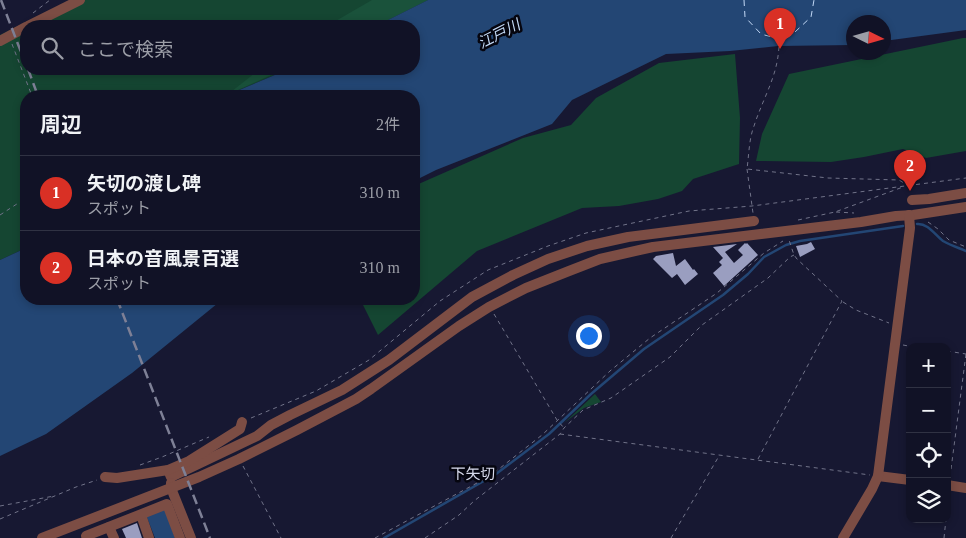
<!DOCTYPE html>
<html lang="ja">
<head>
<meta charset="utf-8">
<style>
  body { margin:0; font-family:"Times New Roman","Noto Sans JP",serif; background:#1a1b2e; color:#f1f3f6 }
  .controls { position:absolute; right:15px; bottom:15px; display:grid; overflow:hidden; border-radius:10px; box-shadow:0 2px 8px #0003 }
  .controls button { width:45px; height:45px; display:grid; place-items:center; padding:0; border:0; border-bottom:1px solid #303243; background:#111226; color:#f1f3f6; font:25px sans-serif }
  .compass { position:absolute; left:846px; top:15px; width:45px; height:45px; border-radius:50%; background:#111226; box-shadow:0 2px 8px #0003; rotate:95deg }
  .you { position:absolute; left:588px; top:335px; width:18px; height:18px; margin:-12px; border:4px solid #fff; border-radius:50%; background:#1a73e8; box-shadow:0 0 0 8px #1a73e833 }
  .badge { display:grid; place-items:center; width:32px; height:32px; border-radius:50%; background:#d93025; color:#fff; font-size:16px; font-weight:700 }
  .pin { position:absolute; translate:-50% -41px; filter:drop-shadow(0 1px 2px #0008) }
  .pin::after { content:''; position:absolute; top:26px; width:18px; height:15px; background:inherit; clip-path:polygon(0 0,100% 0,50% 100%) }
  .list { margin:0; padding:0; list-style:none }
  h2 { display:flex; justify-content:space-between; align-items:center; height:65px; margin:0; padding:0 20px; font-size:21px }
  h2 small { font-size:16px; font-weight:400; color:#9c9ea7 }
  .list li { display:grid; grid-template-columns:32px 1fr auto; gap:15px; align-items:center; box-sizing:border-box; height:75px; padding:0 20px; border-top:1px solid #303243 }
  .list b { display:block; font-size:19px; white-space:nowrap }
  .list p { margin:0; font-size:16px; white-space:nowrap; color:#9c9ea7 }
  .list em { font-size:16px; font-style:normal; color:#9c9ea7 }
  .icon { flex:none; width:28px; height:28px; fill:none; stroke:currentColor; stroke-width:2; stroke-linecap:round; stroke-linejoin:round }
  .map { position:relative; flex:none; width:966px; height:538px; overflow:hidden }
  .search { position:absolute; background:#111226; box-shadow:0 2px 8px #0003; left:20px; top:20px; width:400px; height:55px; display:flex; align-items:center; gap:12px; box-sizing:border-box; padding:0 18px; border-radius:20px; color:#9c9ea7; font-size:19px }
  .panel { position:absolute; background:#111226; box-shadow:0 2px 8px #0003; left:20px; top:90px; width:400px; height:215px; border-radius:20px }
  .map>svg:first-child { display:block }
  .green { fill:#154632 }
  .forest { fill:#1a523b }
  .water { fill:#234674 }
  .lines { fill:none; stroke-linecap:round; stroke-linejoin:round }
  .stream { stroke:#234674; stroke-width:2.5 }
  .ferry { stroke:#c3d9f6; stroke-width:1; stroke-dasharray:6 5; stroke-linecap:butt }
  .building { fill:#9a9ec0 }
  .path { stroke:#717389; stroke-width:1; stroke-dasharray:4 4; stroke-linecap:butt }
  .minor { stroke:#7c4d44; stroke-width:10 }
  .rail { stroke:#7e8096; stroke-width:2.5; stroke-dasharray:10 5; stroke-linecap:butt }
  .labels { text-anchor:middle; stroke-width:5; stroke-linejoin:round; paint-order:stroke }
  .water-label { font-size:15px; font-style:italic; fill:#c3d9f6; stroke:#05050f }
  .neighbourhood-label { font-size:15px; fill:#d5d8ea; stroke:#05050f }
</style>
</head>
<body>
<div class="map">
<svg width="966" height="538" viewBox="0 0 966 538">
  <rect width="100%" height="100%" fill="#171832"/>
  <!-- green -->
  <g class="green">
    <polygon points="70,0 428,0 376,26 26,26 26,69 289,69 225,96 26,96 26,248 0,260 0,35"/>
    <polygon points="963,38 966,38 966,151 926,158 903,149 864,157 831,162 756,161 762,134 789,74"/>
    <polygon points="735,54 740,118 739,164 693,179 682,191 658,199 619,206 582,208 477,251 378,335 360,299 414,299 414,186 523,138 571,125 596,98 659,63"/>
    <polygon points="595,394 601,402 584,408 564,423"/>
  </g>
  <!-- forest -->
  <g class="forest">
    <polygon points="372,0 428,0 376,26 327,26"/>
    <polygon points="260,69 284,69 227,95"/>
  </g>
  <!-- water -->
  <g class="water">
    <polygon points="428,0 966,0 966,30 884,41 884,22 854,22 853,45 778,46 730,51 666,54 572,100 552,124 436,170 414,181 414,96 225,96 289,69 414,69 414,26 376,26"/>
    <polygon points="26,248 26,299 223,299 132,373 46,434 0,456 0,260"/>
    <polygon points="165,509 175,538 155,538 146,515"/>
  </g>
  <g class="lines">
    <!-- stream -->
    <g class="stream">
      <path d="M917,224C928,223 935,235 943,241C950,245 959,248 966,251"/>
      <polyline points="384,538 496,474 549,434 591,394 644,349 723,295 748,274 764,257 786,245 800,241 903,226"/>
    </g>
    <!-- ferry -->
    <polyline class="ferry" points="744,0 745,17 761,34 779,39 786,38 795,32 811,17 814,0"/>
  </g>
  <!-- building -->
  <g class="building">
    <polygon points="811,242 815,249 800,257 796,246 807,244"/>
    <polygon points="745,243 746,244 747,243 758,255 724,286 713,273 722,265 719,262 723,258 713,247 737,244 725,252 734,263 743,255 738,250"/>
    <polygon points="673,253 676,266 685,259 693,270 694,269 698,274 685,285 677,274 672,278 653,259 656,256"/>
    <polygon points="137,523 142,538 126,538 122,529"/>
  </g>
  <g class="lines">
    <!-- path -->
    <g class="path">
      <polyline points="33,13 50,0"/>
      <path d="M779,39C780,73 764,95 754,126C749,139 749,154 747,169L828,178L899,180L907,185"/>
      <polyline points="12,44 32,96"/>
      <polyline points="747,169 753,213"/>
      <polyline points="836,212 854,213"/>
      <polyline points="0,215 26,198"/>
      <polyline points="798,220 835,212 903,187"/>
      <polyline points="928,222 938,229 949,240 966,247"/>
      <polyline points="843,302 856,310 889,323"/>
      <polyline points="494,314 557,420 564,428"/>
      <polyline points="903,345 914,347"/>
      <polyline points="947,351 966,354"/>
      <polyline points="251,418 316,391 369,360 440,301 488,270 548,246 586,233 689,211 752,206 966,178"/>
      <polyline points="560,434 870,475"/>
      <polyline points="758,459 842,301 797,259 794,255 789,240"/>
      <polyline points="140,465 162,457 209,437"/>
      <polyline points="243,466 281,538"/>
      <polyline points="950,477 966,354"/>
      <polyline points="947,502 948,493"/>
      <polyline points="0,506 54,496"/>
      <polyline points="0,519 76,487 97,480"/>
      <polyline points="375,538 490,476 542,435 610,371 650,338 717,293 764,253 783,241"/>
      <polyline points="425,538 459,515 474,501 560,434 564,428 583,410 611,398 670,357 702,325 768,278 790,257 794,255"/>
      <polyline points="671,538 719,456"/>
      <polyline points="944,538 946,519"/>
    </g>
    <!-- minor -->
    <g class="minor">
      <polyline points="28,26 80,0"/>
      <polyline points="0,41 26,27"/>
      <polyline points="912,200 929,199 966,193"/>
      <polyline points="168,470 171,477 257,436 271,425 290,415 342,390 389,360 472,297 513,275 548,259 587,246 628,237 754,221"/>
      <polyline points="878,476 910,480"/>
      <polyline points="105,477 117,478 168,470 189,461 240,429 242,422"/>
      <polyline points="171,483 171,488 191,538"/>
      <polyline points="947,485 966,488"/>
      <polyline points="141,515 149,538"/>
      <polyline points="109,527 114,538"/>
      <polyline points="42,538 199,477 239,459 297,430 356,399 371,389 459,326 489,307 526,288 569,271 600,259 653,247 861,222 896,216 913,215 966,207"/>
      <polyline points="87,538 86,536 167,504 180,538"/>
      <polyline points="843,538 872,489 878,476 910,228 909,215"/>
    </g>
    <!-- rail -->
    <g class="rail">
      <polyline points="1,0 26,65"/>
      <polyline points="28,69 38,96"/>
      <polyline points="117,299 210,538"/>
    </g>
  </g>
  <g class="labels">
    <!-- water labels -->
    <g class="water-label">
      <text transform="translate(499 34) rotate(-27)" y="5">江戸川</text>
    </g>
    <!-- neighbourhood labels -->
    <g class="neighbourhood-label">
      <text x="473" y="479">下矢切</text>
    </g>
  </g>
</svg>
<div class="controls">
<button>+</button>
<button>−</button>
<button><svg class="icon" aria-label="locate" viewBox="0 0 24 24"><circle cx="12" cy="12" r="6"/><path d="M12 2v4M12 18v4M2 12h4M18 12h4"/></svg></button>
<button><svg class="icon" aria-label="layers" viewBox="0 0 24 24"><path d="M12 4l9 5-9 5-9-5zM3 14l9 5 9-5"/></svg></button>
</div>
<svg class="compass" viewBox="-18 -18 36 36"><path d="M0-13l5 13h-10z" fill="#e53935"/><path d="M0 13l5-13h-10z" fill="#9c9ea7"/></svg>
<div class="you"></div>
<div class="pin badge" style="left:780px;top:49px">1</div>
<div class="pin badge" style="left:910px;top:191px">2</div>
<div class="search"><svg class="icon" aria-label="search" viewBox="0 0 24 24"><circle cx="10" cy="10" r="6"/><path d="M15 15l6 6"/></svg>ここで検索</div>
<section class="panel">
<h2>周辺<small>2件</small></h2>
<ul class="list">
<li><span class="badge">1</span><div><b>矢切の渡し碑</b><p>スポット</p></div><em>310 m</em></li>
<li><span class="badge">2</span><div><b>日本の音風景百選</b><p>スポット</p></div><em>310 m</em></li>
</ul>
</section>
</div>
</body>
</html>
